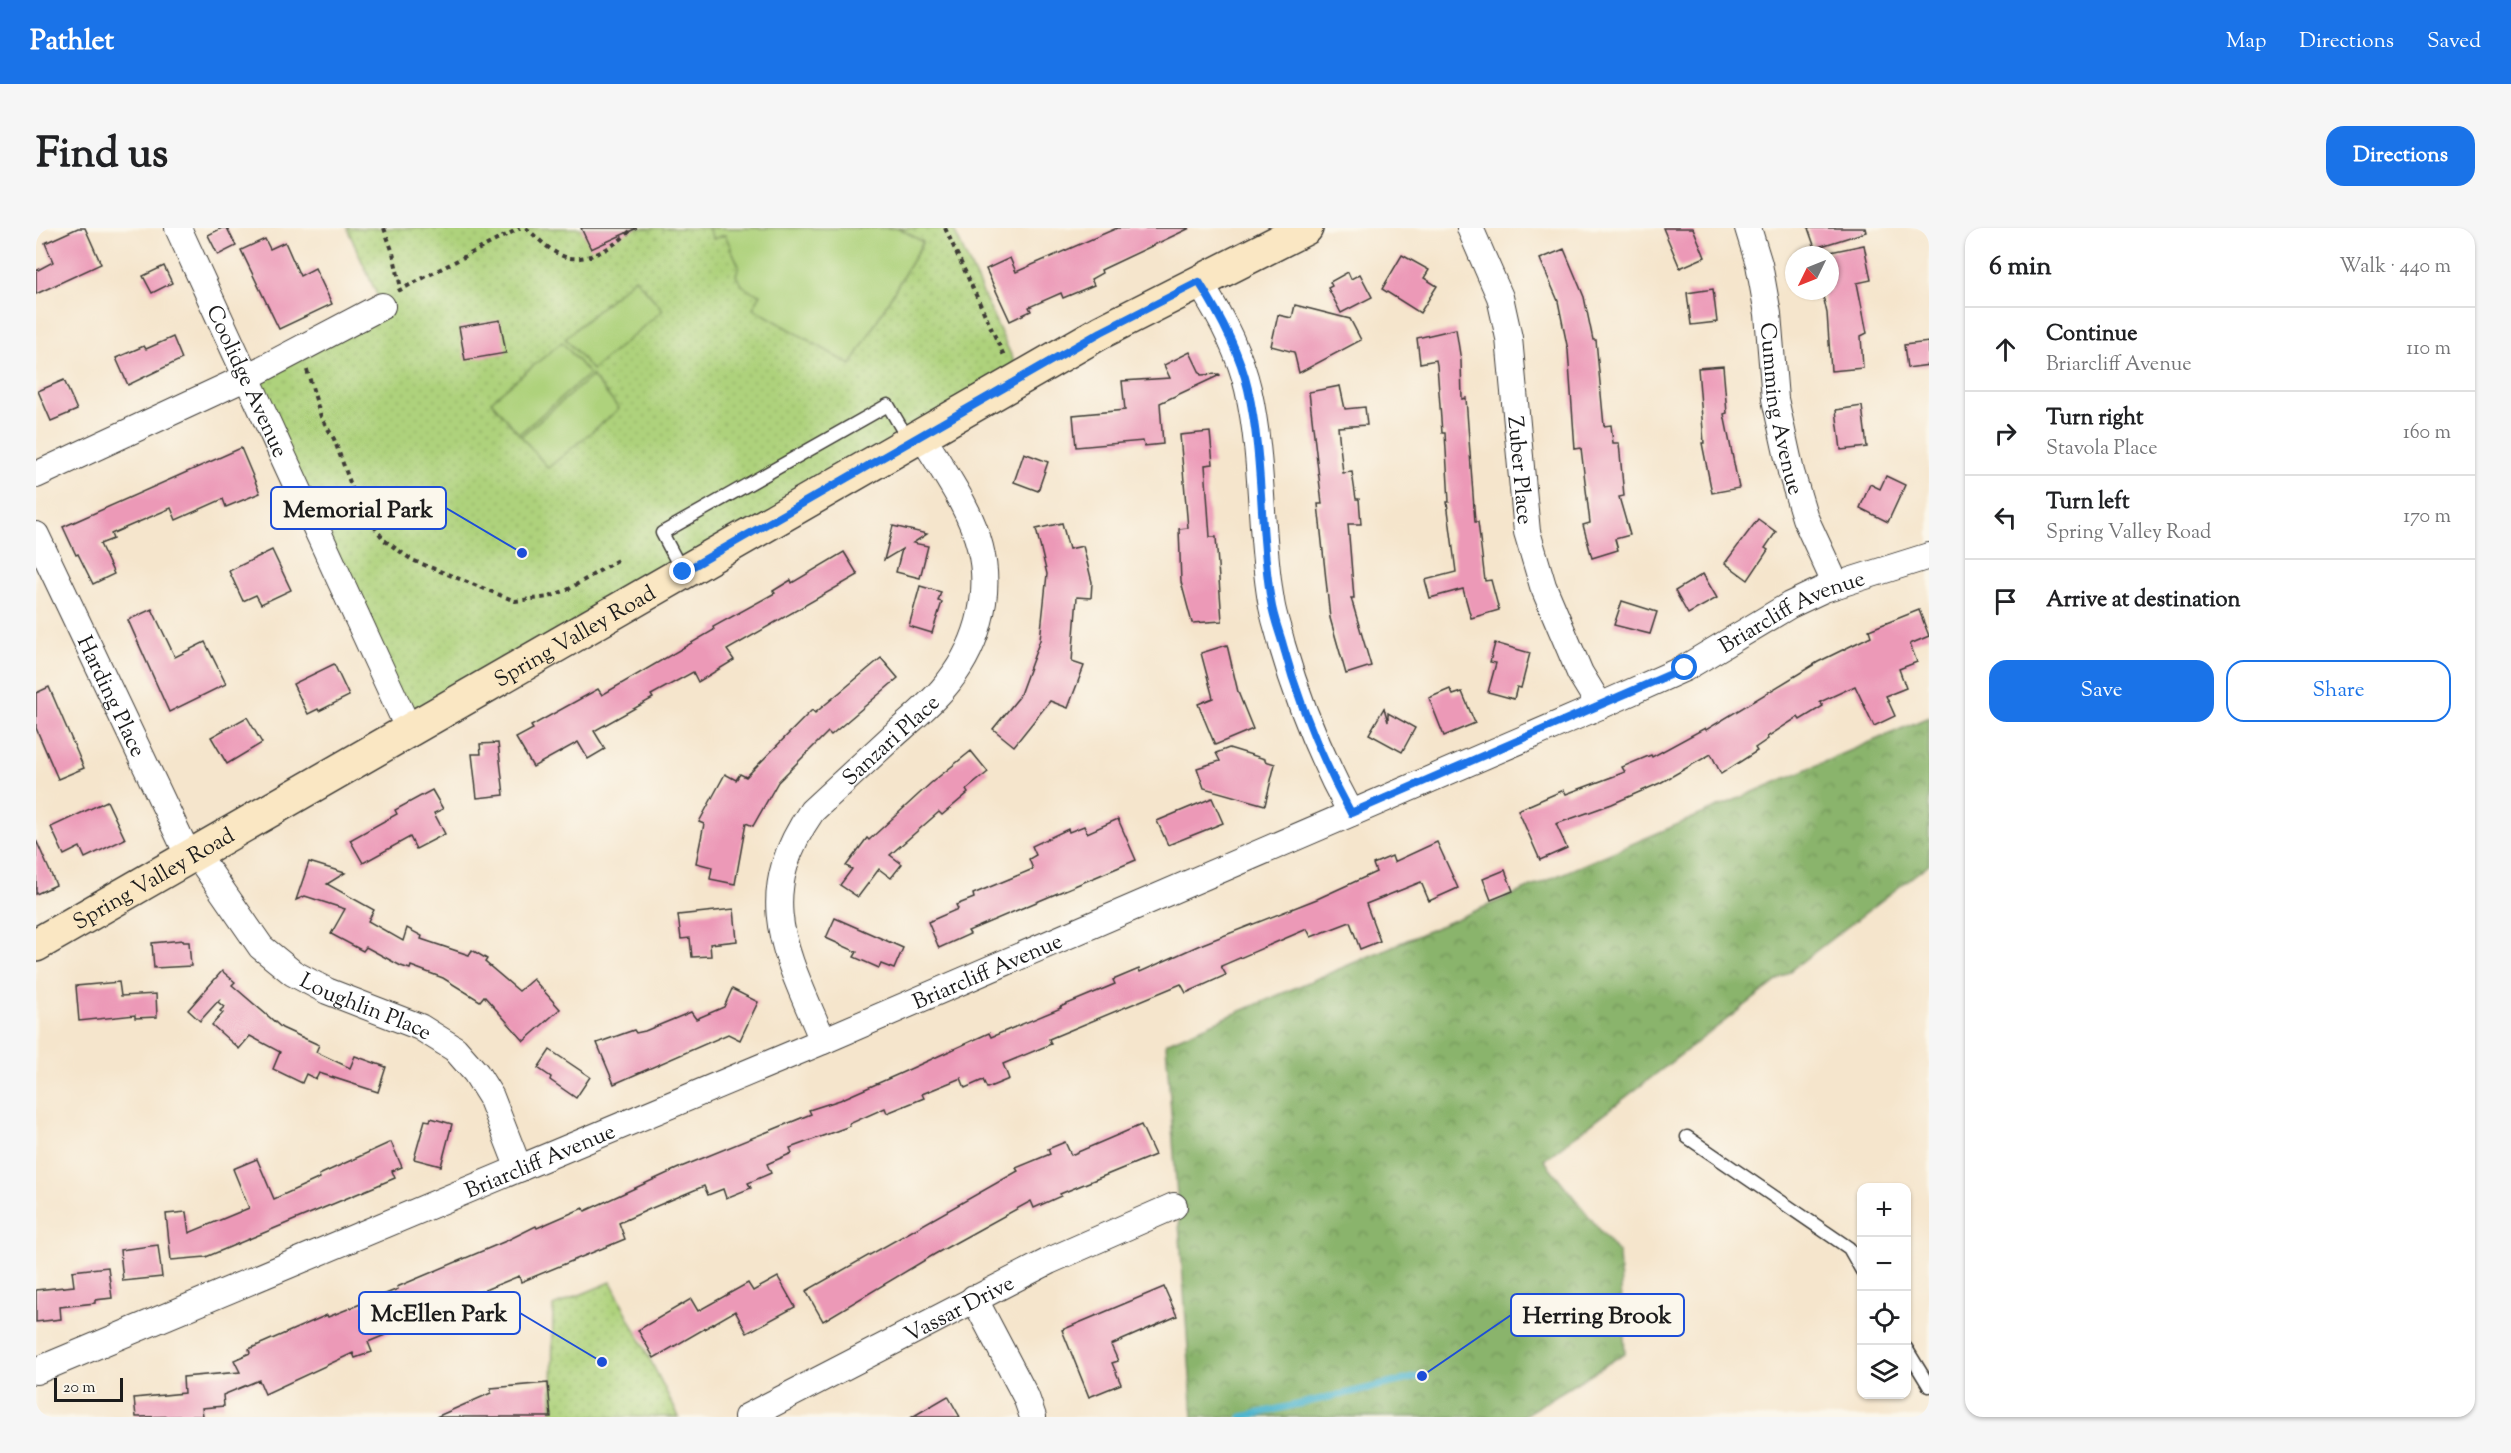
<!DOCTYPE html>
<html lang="en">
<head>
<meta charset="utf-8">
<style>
  body { margin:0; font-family:"Sorts Mill Goudy",serif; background:#f6f6f6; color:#202124 }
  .controls { position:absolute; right:18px; bottom:18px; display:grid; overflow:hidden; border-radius:12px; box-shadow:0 2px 4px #0004 }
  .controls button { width:54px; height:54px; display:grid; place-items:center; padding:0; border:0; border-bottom:2px solid #e0e0e0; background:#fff; color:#202124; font:30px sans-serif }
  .compass { position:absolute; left:1749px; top:18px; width:54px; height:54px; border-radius:50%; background:#fff; box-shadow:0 2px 4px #0004; rotate:227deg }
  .scale { position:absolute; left:18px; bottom:15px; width:69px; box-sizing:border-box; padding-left:6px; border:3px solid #1c1c1c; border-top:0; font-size:16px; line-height:21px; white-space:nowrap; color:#1c1c1c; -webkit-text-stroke:4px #fbf7ec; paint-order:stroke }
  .stop { position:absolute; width:18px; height:18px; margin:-14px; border:4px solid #1a73e8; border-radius:50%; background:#fff }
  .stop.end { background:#1a73e8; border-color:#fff; box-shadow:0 2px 6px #0008 }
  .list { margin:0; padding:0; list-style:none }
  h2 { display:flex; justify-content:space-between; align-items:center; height:78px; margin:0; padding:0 24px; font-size:26px }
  h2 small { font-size:20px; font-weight:400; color:#757577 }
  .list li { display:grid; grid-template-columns:39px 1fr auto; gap:18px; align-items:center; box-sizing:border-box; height:84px; padding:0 24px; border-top:2px solid #e0e0e0 }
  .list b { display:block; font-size:22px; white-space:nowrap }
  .list p { margin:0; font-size:20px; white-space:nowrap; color:#757577 }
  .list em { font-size:20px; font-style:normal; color:#757577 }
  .actions { display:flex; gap:12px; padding:18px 24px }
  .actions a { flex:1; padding:14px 0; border:2px solid #1a73e8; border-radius:18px; text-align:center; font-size:21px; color:#1a73e8 }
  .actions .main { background:#1a73e8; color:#fff }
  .icon { flex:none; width:33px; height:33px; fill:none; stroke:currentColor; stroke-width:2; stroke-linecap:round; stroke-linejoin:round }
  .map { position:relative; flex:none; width:1893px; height:1189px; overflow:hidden; border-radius:18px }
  header { display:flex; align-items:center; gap:36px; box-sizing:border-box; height:84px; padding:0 30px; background:#1a73e8; color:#fff }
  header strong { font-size:28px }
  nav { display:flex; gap:33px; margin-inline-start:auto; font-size:21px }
  .intro { display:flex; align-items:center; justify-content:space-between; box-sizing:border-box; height:144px; padding:0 36px }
  h1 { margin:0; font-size:42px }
  .button { padding:15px 27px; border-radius:18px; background:#1a73e8; color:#fff; font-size:21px; font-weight:700 }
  main { display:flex; gap:36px; padding:0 36px }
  aside { flex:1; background:#fff; border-radius:18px; box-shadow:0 2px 4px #0004 }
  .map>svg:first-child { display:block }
  .green { fill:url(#green-dots); stroke:#65774c; stroke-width:1.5 }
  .forest { fill:url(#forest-crowns); stroke:#536844; stroke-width:1.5 }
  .pitch { fill:#aed27c; stroke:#65774c; stroke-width:1.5 }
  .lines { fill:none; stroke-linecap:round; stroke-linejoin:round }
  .stream { stroke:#4fb5ce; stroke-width:7 }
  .building { fill:#ec99b7 }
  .lane-casing { stroke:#3d3a36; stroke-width:15 }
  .street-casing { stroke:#3d3a36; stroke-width:28 }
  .secondary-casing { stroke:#3d3a36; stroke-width:36 }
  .path { stroke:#3d3a36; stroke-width:4; stroke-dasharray:4.5 4.5; stroke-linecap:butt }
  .lane { stroke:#fff; stroke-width:12 }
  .street { stroke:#fff; stroke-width:26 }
  .secondary { stroke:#fae7c3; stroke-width:33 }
  .route { stroke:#1a73e8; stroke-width:8 }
  .labels { text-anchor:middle; stroke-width:4.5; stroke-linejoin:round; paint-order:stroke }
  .street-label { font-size:22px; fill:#1c1c1c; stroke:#fbf7ec }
  .leader { fill:none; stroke:#1d4ed8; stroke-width:2 }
  .callout-dot { fill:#1d4ed8; stroke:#fbf7ec; stroke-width:2 }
  .callout { fill:#fbf7ec; stroke:#1d4ed8; stroke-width:2 }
  .callout-label { font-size:24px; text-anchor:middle; font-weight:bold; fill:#1c1c1c }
</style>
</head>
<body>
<header>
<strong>Pathlet</strong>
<nav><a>Map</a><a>Directions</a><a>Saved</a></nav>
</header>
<div class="intro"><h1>Find us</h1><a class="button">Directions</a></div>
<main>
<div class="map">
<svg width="1893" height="1189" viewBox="0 0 1893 1189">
  <defs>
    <pattern id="green-dots" width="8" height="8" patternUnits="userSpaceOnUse" patternTransform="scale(1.5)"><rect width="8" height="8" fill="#aed27c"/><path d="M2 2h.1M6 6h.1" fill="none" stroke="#95b46b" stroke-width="1.8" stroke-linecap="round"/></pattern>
    <pattern id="forest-crowns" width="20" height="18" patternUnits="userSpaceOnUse" patternTransform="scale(1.5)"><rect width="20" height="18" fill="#8ab46c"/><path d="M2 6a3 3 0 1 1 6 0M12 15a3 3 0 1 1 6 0" fill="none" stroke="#709258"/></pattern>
  </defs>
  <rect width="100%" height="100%" fill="#fbf7ec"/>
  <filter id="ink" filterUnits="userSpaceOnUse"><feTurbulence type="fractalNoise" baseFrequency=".0167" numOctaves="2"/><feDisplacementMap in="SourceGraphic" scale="12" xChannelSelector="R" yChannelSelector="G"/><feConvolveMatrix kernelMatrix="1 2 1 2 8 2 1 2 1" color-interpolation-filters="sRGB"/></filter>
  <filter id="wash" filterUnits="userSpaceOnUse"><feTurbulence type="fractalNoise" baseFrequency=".008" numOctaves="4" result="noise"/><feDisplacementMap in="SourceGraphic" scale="24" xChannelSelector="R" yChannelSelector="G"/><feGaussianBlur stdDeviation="1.35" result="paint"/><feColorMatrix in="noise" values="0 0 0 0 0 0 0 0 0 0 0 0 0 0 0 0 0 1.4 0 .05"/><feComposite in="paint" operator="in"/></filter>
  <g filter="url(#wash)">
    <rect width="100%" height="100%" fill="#f5e5cc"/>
    <!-- green -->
    <g class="green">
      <polygon points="311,0 917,0 985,149 373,502 211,149 346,78"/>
      <polygon points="575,1054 643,1189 516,1189 517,1078"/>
    </g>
    <!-- forest -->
    <polygon class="forest" points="1893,489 1893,636 1508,932 1583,1026 1589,1125 1485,1189 1157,1189 1130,815"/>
    <!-- pitch -->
    <g class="pitch">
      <path d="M672,0H863L887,14L815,137L717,80L725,66C713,64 705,59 700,47L703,38L689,7L677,11Z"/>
      <polygon points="599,50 627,82 556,142 529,110"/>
      <polygon points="526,114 553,146 483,206 455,173"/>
      <polygon points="556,148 583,181 512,240 485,208"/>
    </g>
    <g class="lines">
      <!-- stream -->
      <polyline class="stream" points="1206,1189 1386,1148"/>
    </g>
    <g id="blocks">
      <!-- building -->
      <g class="building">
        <polygon points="42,0 49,0 65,36 0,66 0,43 17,34 9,15"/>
        <polygon points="186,0 191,0 200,18 182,27 172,7"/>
        <polygon points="545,0 601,0 555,21"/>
        <polygon points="1081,0 1154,0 1065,42 1066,45 1055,51 1058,57 1027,70 1025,65 993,79 995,83 974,93 950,41 974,30 980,44"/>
        <polygon points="1627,0 1657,0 1669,29 1644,40"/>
        <polygon points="1772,0 1829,0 1830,4 1779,20"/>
        <polygon points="229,11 234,21 249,14 264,48 279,40 296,76 243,101 205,22"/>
        <polygon points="1828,17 1835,52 1821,55 1831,105 1825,108 1827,140 1795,143 1791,85 1786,63 1794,63 1794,24"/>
        <polygon points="1528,21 1548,69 1557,112 1560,112 1568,198 1575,197 1577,215 1583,215 1588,268 1583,269 1594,307 1579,311 1582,322 1556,330 1547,297 1554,295 1545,220 1539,221 1532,122 1522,73 1504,31"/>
        <polygon points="1366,27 1393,42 1388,50 1401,58 1384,85 1346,61"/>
        <polygon points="128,38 136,55 116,65 107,48"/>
        <polygon points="1312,44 1315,51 1324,46 1336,69 1305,85 1292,60 1296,58 1294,54"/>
        <polygon points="1677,61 1681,94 1655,97 1651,65"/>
        <polygon points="1259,77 1314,91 1325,112 1263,145 1258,124 1235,118 1242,87 1256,90"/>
        <polygon points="464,92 470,125 429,132 423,99"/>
        <polygon points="1420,101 1425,133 1426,171 1430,170 1439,294 1442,294 1449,353 1455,352 1463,382 1435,390 1427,361 1394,370 1389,352 1420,344 1411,274 1413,274 1409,205 1406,205 1401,137 1400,132 1384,135 1381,110"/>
        <polygon points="137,109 146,131 92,157 80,130 108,118 110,121"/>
        <polygon points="1893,114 1893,137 1871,140 1868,117"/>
        <polygon points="1154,124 1165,147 1183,146 1184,147 1124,175 1127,216 1108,218 1107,213 1040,219 1037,187 1089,182 1086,153 1134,150 1128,137"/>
        <polygon points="1687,138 1691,185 1688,186 1703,260 1676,265 1666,215 1668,215 1662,140"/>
        <polygon points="28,152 41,182 15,193 2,163"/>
        <polygon points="1304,158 1309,181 1329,179 1331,197 1302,199 1307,245 1316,244 1320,271 1323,271 1325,296 1312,296 1318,370 1315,370 1335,438 1310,446 1294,390 1282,276 1286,276 1273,164"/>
        <polygon points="1826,178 1831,219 1805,222 1800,182"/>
        <polygon points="1174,204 1177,236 1169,237 1174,309 1180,309 1186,393 1156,395 1145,354 1143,301 1152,300 1144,207"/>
        <polygon points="205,220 224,265 190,279 187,271 140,292 135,280 75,306 77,311 64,316 78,346 57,356 42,326 40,327 27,299"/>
        <polygon points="988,225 1012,234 1002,263 978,254"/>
        <polygon points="1850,248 1869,257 1852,294 1824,280 1834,256 1844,261"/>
        <polygon points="1722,291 1740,304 1729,320 1732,322 1712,352 1689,335"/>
        <polygon points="1026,295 1033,321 1047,318 1056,354 1055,370 1041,369 1036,434 1048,438 1032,480 1014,473 978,518 957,501 983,469 1004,412 1011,346 1000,301"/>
        <polygon points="857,298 891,306 877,315 892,318 884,350 860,344 866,321 848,332"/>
        <polygon points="236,322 255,362 225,376 220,367 207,373 193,343"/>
        <polygon points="808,324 822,347 691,422 698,432 662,454 657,444 615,467 617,470 558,503 569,521 552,531 542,514 497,539 480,510 497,501 495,498 562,461 566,467 678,402 677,399 739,365 737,363 755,352 756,355"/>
        <polygon points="1667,346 1681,370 1652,386 1639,363"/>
        <polygon points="884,358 905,364 902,373 906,374 896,405 873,398"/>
        <polygon points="1586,373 1621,384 1614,406 1578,397"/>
        <polygon points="116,381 139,429 169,414 190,456 133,484 92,392"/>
        <polygon points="1883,382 1893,408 1874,416 1881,434 1863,441 1870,460 1850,468 1859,488 1838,498 1819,458 1784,474 1787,478 1764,492 1762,489 1731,509 1732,511 1719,520 1721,523 1685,546 1675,526 1624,555 1576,576 1520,596 1531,620 1504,632 1482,582 1528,562 1530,566 1589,544 1586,539 1615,527 1616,529 1669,500 1670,502 1782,434 1835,408 1833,402"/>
        <polygon points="1459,415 1494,425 1485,460 1481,459 1478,471 1452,464 1460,435 1454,434"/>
        <polygon points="1191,417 1202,464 1217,501 1179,517 1162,476 1177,470 1165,425"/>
        <polygon points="845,430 862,450 795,507 792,504 742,554 717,598 710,595 699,656 674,651 676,639 660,635 668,596 663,594 689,546 700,552 704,546 710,549 776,482 779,485"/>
        <polygon points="298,436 313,468 283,483 282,481 272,486 257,456"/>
        <polygon points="13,459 48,540 22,551 0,500 0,465"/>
        <polygon points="1414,461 1417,467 1426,464 1439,495 1408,508 1393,470"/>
        <polygon points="1348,480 1352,494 1352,485 1379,500 1366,524 1333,506"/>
        <polygon points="211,489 226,515 191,536 175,509"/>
        <polygon points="462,515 468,567 441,570 436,526 445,526 444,516"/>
        <polygon points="1193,520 1229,531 1229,533 1239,536 1229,577 1168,560 1161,540 1184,533 1180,525"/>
        <polygon points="935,523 952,544 930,562 932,565 906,587 903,584 854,627 866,636 855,650 843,641 822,669 804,657 816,641 810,638 831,610 833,612 895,555"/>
        <polygon points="396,562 407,581 398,585 409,606 380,621 374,609 327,635 314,612 361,586 359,582"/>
        <polygon points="1176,570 1187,595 1132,617 1121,593"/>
        <polygon points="71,573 89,611 49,630 44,619 28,627 15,599"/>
        <polygon points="1082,591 1100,632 932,703 934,706 903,720 892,694 922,681 920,677 938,670 937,666 997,641 993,631 1000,627 996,618 1032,601 1033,604 1048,598 1051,605"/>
        <polygon points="0,612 20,657 0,666"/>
        <polygon points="1401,614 1422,660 1393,673 1385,654 1330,676 1344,713 1324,721 1314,694 1275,709 1271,701 1185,738 1190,747 1150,765 1145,756 1013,811 1015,816 967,836 973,851 951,860 947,852 929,860 925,850 886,866 888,870 851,885 849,880 813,896 814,898 754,920 756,925 731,936 735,945 712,955 715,960 690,970 687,961 672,967 668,958 616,980 583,995 589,1011 485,1054 483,1048 407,1079 408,1083 332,1114 336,1124 319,1130 317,1125 229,1166 223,1152 187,1167 188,1178 166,1180 167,1188 100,1189 98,1170 148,1165 147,1149 204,1144 198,1132 214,1125 213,1121 291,1087 292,1089 362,1061 361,1059 470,1013 500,998 501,1000 547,980 549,983 645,939 775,886 773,882 804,872 863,846 953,805 955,809 1025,780 1024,779 1079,756 1077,752 1103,741 1104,744 1164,717 1281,671 1340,644 1337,636 1356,628 1358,634"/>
        <polygon points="273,634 309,645 291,656 338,682 332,693 367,713 371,700 386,708 385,711 433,727 436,722 451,731 449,734 483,763 497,751 524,781 488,813 448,768 444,773 407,750 375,738 374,741 365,738 330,719 327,723 295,706 309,681 269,668 260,672"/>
        <polygon points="1469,642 1477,663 1455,672 1447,651"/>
        <polygon points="698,681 701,713 674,716 675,728 656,729 654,710 645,711 642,687"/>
        <polygon points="799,690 867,720 858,741 845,736 843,740 818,729 821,724 790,710"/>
        <polygon points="147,712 147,714 153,714 155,738 118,740 116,715"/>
        <polygon points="186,743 199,754 196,757 246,800 283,817 280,824 314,840 319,828 350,839 342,864 283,845 280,851 270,846 266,855 237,841 244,824 214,808 203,821 176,797 187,785 184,783 188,779 182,774 184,771 164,793 152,782"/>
        <polygon points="83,754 85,768 120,766 121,789 99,790 99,787 43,793 40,758"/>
        <polygon points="696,761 722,774 704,812 692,806 578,856 561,815 598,802 600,805 609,803 655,784 660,791 688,779"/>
        <polygon points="514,822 554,849 540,870 514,852 515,849 502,840"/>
        <polygon points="395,890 416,896 405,938 378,931 389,892 394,893"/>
        <polygon points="1105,897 1119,927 1024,966 1025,968 998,980 995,973 899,1026 787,1093 770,1063 982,943 980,940 1014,926 1012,921 1029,914 1035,927"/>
        <polygon points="355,914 366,939 356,943 359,950 170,1029 135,1032 130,986 150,984 153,1005 213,980 197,941 221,931 238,971 284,950 283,947"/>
        <polygon points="122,1017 126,1049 87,1053 84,1022"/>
        <polygon points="72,1039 76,1070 59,1072 59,1075 24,1079 25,1091 0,1094 0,1062 38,1058 36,1043"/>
        <polygon points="742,1049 759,1079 711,1105 699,1083 618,1130 602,1102 655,1071 662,1083 712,1055 717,1063"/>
        <polygon points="1128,1059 1141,1088 1075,1117 1082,1133 1076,1135 1085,1156 1053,1169 1026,1102"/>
        <polygon points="512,1155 515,1189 400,1189 455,1165 455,1160"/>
        <polygon points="912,1168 924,1189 876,1189"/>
      </g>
    </g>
  </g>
  <g filter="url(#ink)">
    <use href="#blocks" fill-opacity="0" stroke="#3d3a36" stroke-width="1.5"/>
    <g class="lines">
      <!-- lane casing -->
      <g class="lane-casing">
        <g id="lane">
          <polyline points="646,343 626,305 852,177 873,213"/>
          <polyline points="1651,909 1813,1020 1826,1043"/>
          <polyline points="1870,1120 1893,1158"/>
        </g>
      </g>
      <!-- street casing -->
      <g class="street-casing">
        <g id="street">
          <path id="s1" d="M142,0L373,502"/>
          <path id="s2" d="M1434,0L1464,69L1473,110L1491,304L1507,358L1544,445L1564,478"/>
          <path id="s3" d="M1712,0L1723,36L1732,86L1739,171L1755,244L1769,290L1800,357"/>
          <path d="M1163,54C1184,87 1203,122 1212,161C1228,231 1223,303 1235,373C1237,388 1243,403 1246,417C1263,476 1286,532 1315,585"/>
          <polyline points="0,247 211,149 346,78"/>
          <path id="s4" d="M0,307L153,629"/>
          <path id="s5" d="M160,625L225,719L257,745L291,763L384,799L419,821L440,845L455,869L483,941"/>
          <path id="s6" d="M787,813C751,726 715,671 776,583C803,558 829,534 856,509C873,494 891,479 906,462C940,423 957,370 944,319C934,279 906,242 885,206"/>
          <polyline points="938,1070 990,1169 997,1189"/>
          <path id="s7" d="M0,1143L787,813L1564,478L1649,440L1754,377L1788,361L1893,328"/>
          <path id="s8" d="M711,1189L1013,1033L1138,978"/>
        </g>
      </g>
      <!-- secondary casing -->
      <g class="secondary-casing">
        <g id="secondary">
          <path id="s9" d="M0,717L1065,104L1270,0"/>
        </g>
      </g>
      <!-- path -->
      <g class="path">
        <polyline points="348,0 357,25 365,60"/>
        <path d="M490,0C502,10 518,28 534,30C557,33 583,15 597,0"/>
        <polyline points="909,0 969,130"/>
        <polyline points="362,63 484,0"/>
        <polyline points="271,142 285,189 298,211 322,276 348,312 376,332 479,373 513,369 533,361 585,330"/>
      </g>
      <!-- lane -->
      <use href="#lane" class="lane"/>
      <!-- street -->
      <use href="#street" class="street"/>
      <!-- secondary -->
      <use href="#secondary" class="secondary"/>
    </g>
  </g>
  <g class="lines" filter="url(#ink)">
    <!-- route -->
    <path class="route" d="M647,344L1065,104L1163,54C1184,87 1203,122 1212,161C1228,231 1223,303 1235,373C1237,388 1243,403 1247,417C1263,476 1286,532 1315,585L1649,440"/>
  </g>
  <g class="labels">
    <!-- street labels -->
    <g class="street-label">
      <text dy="8" stroke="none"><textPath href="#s1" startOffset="168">Coolidge Avenue</textPath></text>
      <text dy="8" stroke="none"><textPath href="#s3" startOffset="184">Cumming Avenue</textPath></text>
      <text dy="8" stroke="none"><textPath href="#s2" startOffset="250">Zuber Place</textPath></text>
      <text dy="8" stroke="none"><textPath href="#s7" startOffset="1914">Briarcliff Avenue</textPath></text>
      <text dy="8" stroke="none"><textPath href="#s9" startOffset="621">Spring Valley Road</textPath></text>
      <text dy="8" stroke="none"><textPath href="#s4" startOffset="178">Harding Place</textPath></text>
      <text dy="8" stroke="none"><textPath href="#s6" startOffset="351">Sanzari Place</textPath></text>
      <text dy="8" stroke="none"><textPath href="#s9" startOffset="135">Spring Valley Road</textPath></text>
      <text dy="8" stroke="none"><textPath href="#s7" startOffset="1032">Briarcliff Avenue</textPath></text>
      <text dy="8" stroke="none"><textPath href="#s5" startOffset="236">Loughlin Place</textPath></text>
      <text dy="8" stroke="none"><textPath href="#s7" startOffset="546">Briarcliff Avenue</textPath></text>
      <text dy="8" stroke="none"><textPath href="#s8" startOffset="238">Vassar Drive</textPath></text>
    </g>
  </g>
  <!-- callouts -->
  <path class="leader" d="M486 325L410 280M566 1134L484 1085M1386 1148L1475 1087"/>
  <g class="callout-dot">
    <circle cx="486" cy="325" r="6"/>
    <circle cx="566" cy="1134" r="6"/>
    <circle cx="1386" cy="1148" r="6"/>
  </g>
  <g class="callout">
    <rect x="235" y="259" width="175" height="42" rx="6"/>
    <rect x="323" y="1064" width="161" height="42" rx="6"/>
    <rect x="1475" y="1066" width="173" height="42" rx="6"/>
  </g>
  <g class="callout-label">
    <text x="322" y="289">Memorial Park</text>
    <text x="403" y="1093">McEllen Park</text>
    <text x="1561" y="1095">Herring Brook</text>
  </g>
</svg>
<div class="controls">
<button>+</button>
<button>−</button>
<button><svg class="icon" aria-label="locate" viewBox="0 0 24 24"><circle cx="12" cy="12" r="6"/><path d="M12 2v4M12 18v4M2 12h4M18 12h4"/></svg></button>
<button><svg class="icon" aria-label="layers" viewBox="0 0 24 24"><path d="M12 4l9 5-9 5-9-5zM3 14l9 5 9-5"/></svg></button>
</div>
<svg class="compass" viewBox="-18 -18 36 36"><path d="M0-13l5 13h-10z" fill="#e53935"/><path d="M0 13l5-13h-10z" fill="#757577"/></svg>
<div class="scale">20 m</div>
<div class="stop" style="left:1649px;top:440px"></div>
<div class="stop end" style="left:647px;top:344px"></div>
</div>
<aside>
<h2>6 min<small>Walk · 440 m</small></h2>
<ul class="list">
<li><svg class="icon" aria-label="ahead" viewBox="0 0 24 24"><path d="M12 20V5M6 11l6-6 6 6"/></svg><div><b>Continue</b><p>Briarcliff Avenue</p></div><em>110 m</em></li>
<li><svg class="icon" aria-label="right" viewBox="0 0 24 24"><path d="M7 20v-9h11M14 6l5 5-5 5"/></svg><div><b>Turn right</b><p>Stavola Place</p></div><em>160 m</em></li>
<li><svg class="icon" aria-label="left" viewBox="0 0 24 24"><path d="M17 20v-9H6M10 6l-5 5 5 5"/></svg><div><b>Turn left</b><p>Spring Valley Road</p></div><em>170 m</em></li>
<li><svg class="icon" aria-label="arrive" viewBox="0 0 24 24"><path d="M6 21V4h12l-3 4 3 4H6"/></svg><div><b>Arrive at destination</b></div></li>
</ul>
<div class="actions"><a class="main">Save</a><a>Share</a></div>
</aside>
</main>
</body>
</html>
